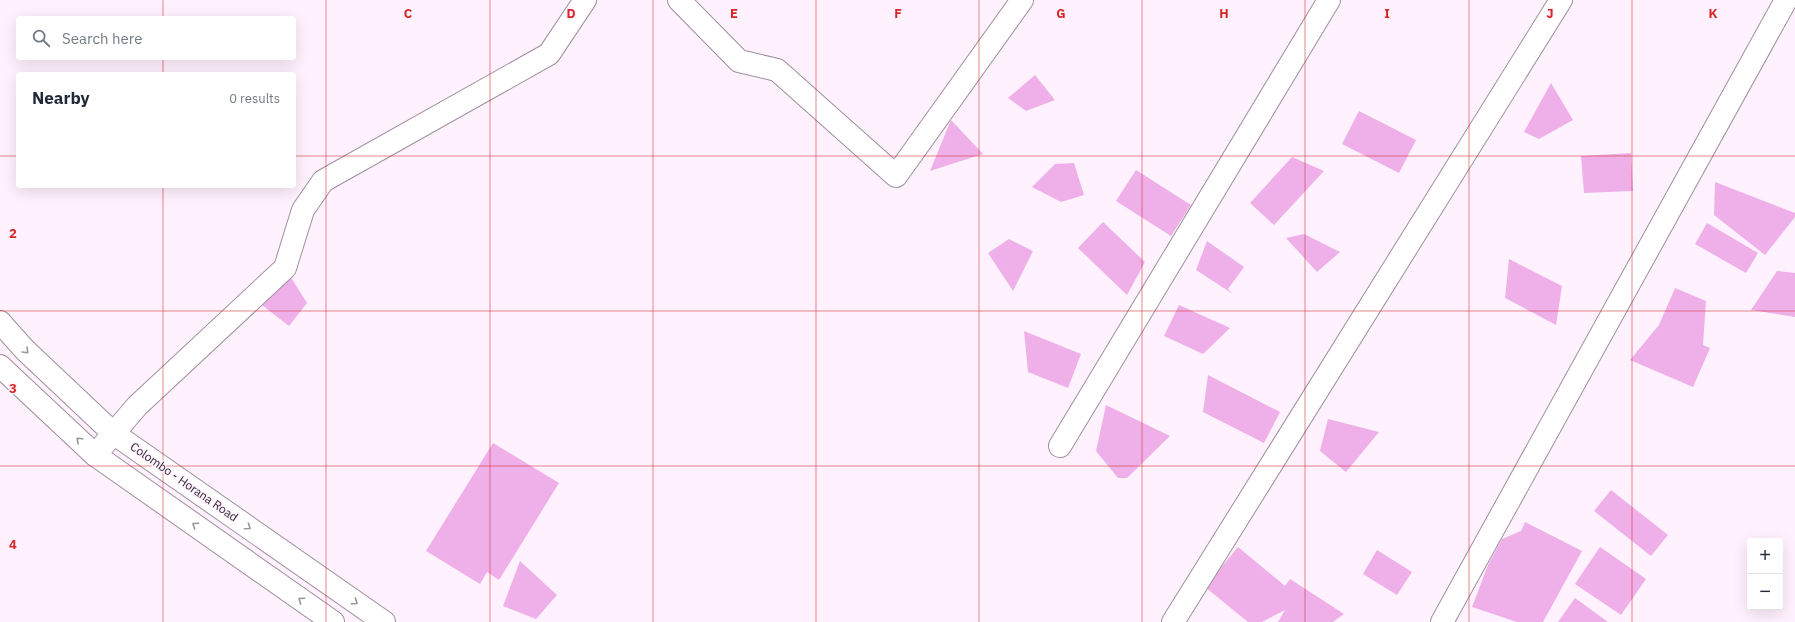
<!DOCTYPE html>
<html lang="en">
<head>
<meta charset="utf-8">
<style>
  body { margin:0; font-family:"IBM Plex Sans",sans-serif; background:#f6f6f7; color:#1f2937 }
  .controls { position:absolute; right:12px; bottom:12px; display:grid; overflow:hidden; border-radius:4px; box-shadow:0 4px 16px #0002 }
  .controls button { width:36px; height:36px; display:grid; place-items:center; padding:0; border:0; border-bottom:1px solid #e0e1e3; background:#fff; color:#1f2937; font:20px sans-serif }
  .list { margin:0; padding:0; list-style:none }
  h2 { display:flex; justify-content:space-between; align-items:center; height:52px; margin:0; padding:0 16px; font-size:17px }
  h2 small { font-size:13px; font-weight:400; color:#747a83 }
  .icon { flex:none; width:22px; height:22px; fill:none; stroke:currentColor; stroke-width:2; stroke-linecap:round; stroke-linejoin:round }
  .map { position:relative; flex:none; width:1795px; height:622px; overflow:hidden }
  .search { position:absolute; background:#fff; box-shadow:0 4px 16px #0002; left:16px; top:16px; width:280px; height:44px; display:flex; align-items:center; gap:10px; box-sizing:border-box; padding:0 14px; border-radius:4px; color:#747a83; font-size:15px }
  .panel { position:absolute; background:#fff; box-shadow:0 4px 16px #0002; left:16px; top:72px; width:280px; height:116px; border-radius:4px }
  .map>svg:first-child { display:block }
  .building { fill:#efb0ea }
  .lines { fill:none; stroke-linecap:round; stroke-linejoin:round }
  .street-casing { stroke:#9f8f9d; stroke-width:24 }
  .primary-casing { stroke:#9f8f9d; stroke-width:24 }
  .street { stroke:#fff; stroke-width:22 }
  .primary { stroke:#fff; stroke-width:22 }
  .oneway { stroke:#989698 }
  .grid { fill:none; stroke:#d62828; stroke-width:1; stroke-opacity:0.55 }
  .labels { text-anchor:middle; stroke-width:3; stroke-linejoin:round; paint-order:stroke }
  .street-label { font-size:12px; fill:#322c32; stroke:#fff1fe }
  .grid-label { font-size:13px; text-anchor:middle; font-weight:bold; fill:#d62828; stroke:#fff1fe; stroke-width:3; stroke-linejoin:round; paint-order:stroke }
</style>
</head>
<body>
<div class="map">
<svg width="1795" height="622" viewBox="0 0 1795 622">
  <rect width="100%" height="100%" fill="#fff1fe"/>
  <!-- building -->
  <g class="building">
    <polygon points="1035,75 1055,100 1026,111 1008,98"/>
    <polygon points="1551,83 1573,120 1539,139 1524,132"/>
    <polygon points="1359,111 1416,140 1399,173 1342,144"/>
    <polygon points="951,120 983,154 930,171"/>
    <polygon points="1631,153 1633,191 1584,193 1581,156"/>
    <polygon points="1292,157 1324,171 1274,225 1250,203"/>
    <polygon points="1074,163 1084,195 1061,202 1032,187 1055,164"/>
    <polygon points="1136,170 1191,205 1171,236 1116,201"/>
    <polygon points="1715,182 1795,213 1795,217 1765,255 1714,215"/>
    <polygon points="1103,222 1145,262 1127,295 1078,248"/>
    <polygon points="1707,223 1758,253 1746,273 1695,244"/>
    <polygon points="1304,234 1340,252 1317,272 1286,238"/>
    <polygon points="1009,239 1033,251 1013,291 988,253"/>
    <polygon points="1207,241 1244,267 1228,289 1233,294 1196,270"/>
    <polygon points="1509,259 1562,286 1556,325 1505,298"/>
    <polygon points="1777,271 1795,273 1795,317 1751,310"/>
    <polygon points="290,276 307,303 289,326 253,298"/>
    <polygon points="1675,288 1706,301 1703,345 1710,348 1693,387 1630,360 1659,325"/>
    <polygon points="1179,305 1230,328 1203,354 1164,336"/>
    <polygon points="1024,331 1081,354 1068,388 1028,372"/>
    <polygon points="1208,375 1280,412 1264,443 1203,412"/>
    <polygon points="1106,405 1170,436 1127,478 1118,478 1096,451"/>
    <polygon points="1328,419 1379,432 1346,472 1320,451"/>
    <polygon points="493,443 559,483 499,580 487,572 480,584 426,551"/>
    <polygon points="1611,490 1668,535 1651,556 1594,511"/>
    <polygon points="1525,522 1582,551 1543,622 1517,622 1472,607 1488,565 1502,539 1521,531"/>
    <polygon points="1238,547 1285,586 1290,579 1344,614 1333,622 1278,622 1285,610 1262,622 1248,622 1205,587"/>
    <polygon points="1600,547 1646,579 1621,615 1575,584"/>
    <polygon points="1377,550 1412,572 1397,595 1363,574"/>
    <polygon points="520,561 557,595 536,619 503,606"/>
    <polygon points="1575,598 1608,622 1558,622"/>
  </g>
  <g class="lines">
    <!-- street casing -->
    <g class="street-casing">
      <g id="street">
        <polyline points="679,0 739,61 777,70 896,176 1022,0"/>
        <polyline points="1060,446 1329,0"/>
        <polyline points="95,455 137,406 285,268 303,210 323,181 549,54 585,0"/>
        <polyline points="1173,622 1561,0"/>
        <polyline points="1442,622 1786,0"/>
      </g>
    </g>
    <!-- primary casing -->
    <g class="primary-casing">
      <g id="primary">
        <polyline points="0,322 25,350 113,433 384,622"/>
        <polyline points="0,366 95,455 333,622"/>
      </g>
    </g>
    <!-- street -->
    <use href="#street" class="street"/>
    <!-- primary -->
    <use href="#primary" class="primary"/>
  </g>
  <!-- one-way arrows -->
  <defs><path id="oneway-chevron" d="M-2-3.5L2.5 0L-2 3.5" fill="none" stroke-width="1.6" stroke-linecap="round" stroke-linejoin="round"/></defs>
  <g class="oneway">
    <use href="#oneway-chevron" transform="translate(26 351) rotate(45)"/>
    <use href="#oneway-chevron" transform="translate(79 440) rotate(-137)"/>
    <use href="#oneway-chevron" transform="translate(195 525) rotate(-145)"/>
    <use href="#oneway-chevron" transform="translate(248 527) rotate(35)"/>
    <use href="#oneway-chevron" transform="translate(301 600) rotate(-145)"/>
    <use href="#oneway-chevron" transform="translate(355 602) rotate(35)"/>
  </g>
  <!-- grid -->
  <path class="grid" d="M163,0V18M326,0V622M490,0V622M653,0V622M816,0V622M979,0V622M1142,0V622M1305,0V622M1469,0V622M1632,0V622M163,58V74M0,156H18M294,156H1795M163,186V622M0,311H1795M0,466H1795"/>
  <g class="labels">
    <!-- street labels -->
    <g class="street-label">
      <text transform="translate(184 482) rotate(35)" y="4">Colombo - Horana Road</text>
    </g>
  </g>
  <g class="grid-label">
    <text x="408" y="18">C</text>
    <text x="571" y="18">D</text>
    <text x="734" y="18">E</text>
    <text x="898" y="18">F</text>
    <text x="1061" y="18">G</text>
    <text x="1224" y="18">H</text>
    <text x="1387" y="18">I</text>
    <text x="1550" y="18">J</text>
    <text x="1713" y="18">K</text>
    <text x="13" y="238">2</text>
    <text x="13" y="393">3</text>
    <text x="13" y="549">4</text>
  </g>
</svg>
<div class="controls">
<button>+</button>
<button>−</button>
</div>
<div class="search"><svg class="icon" aria-label="search" viewBox="0 0 24 24"><circle cx="10" cy="10" r="6"/><path d="M15 15l6 6"/></svg>Search here</div>
<section class="panel">
<h2>Nearby<small>0 results</small></h2>
<ul class="list">
</ul>
</section>
</div>
</body>
</html>
